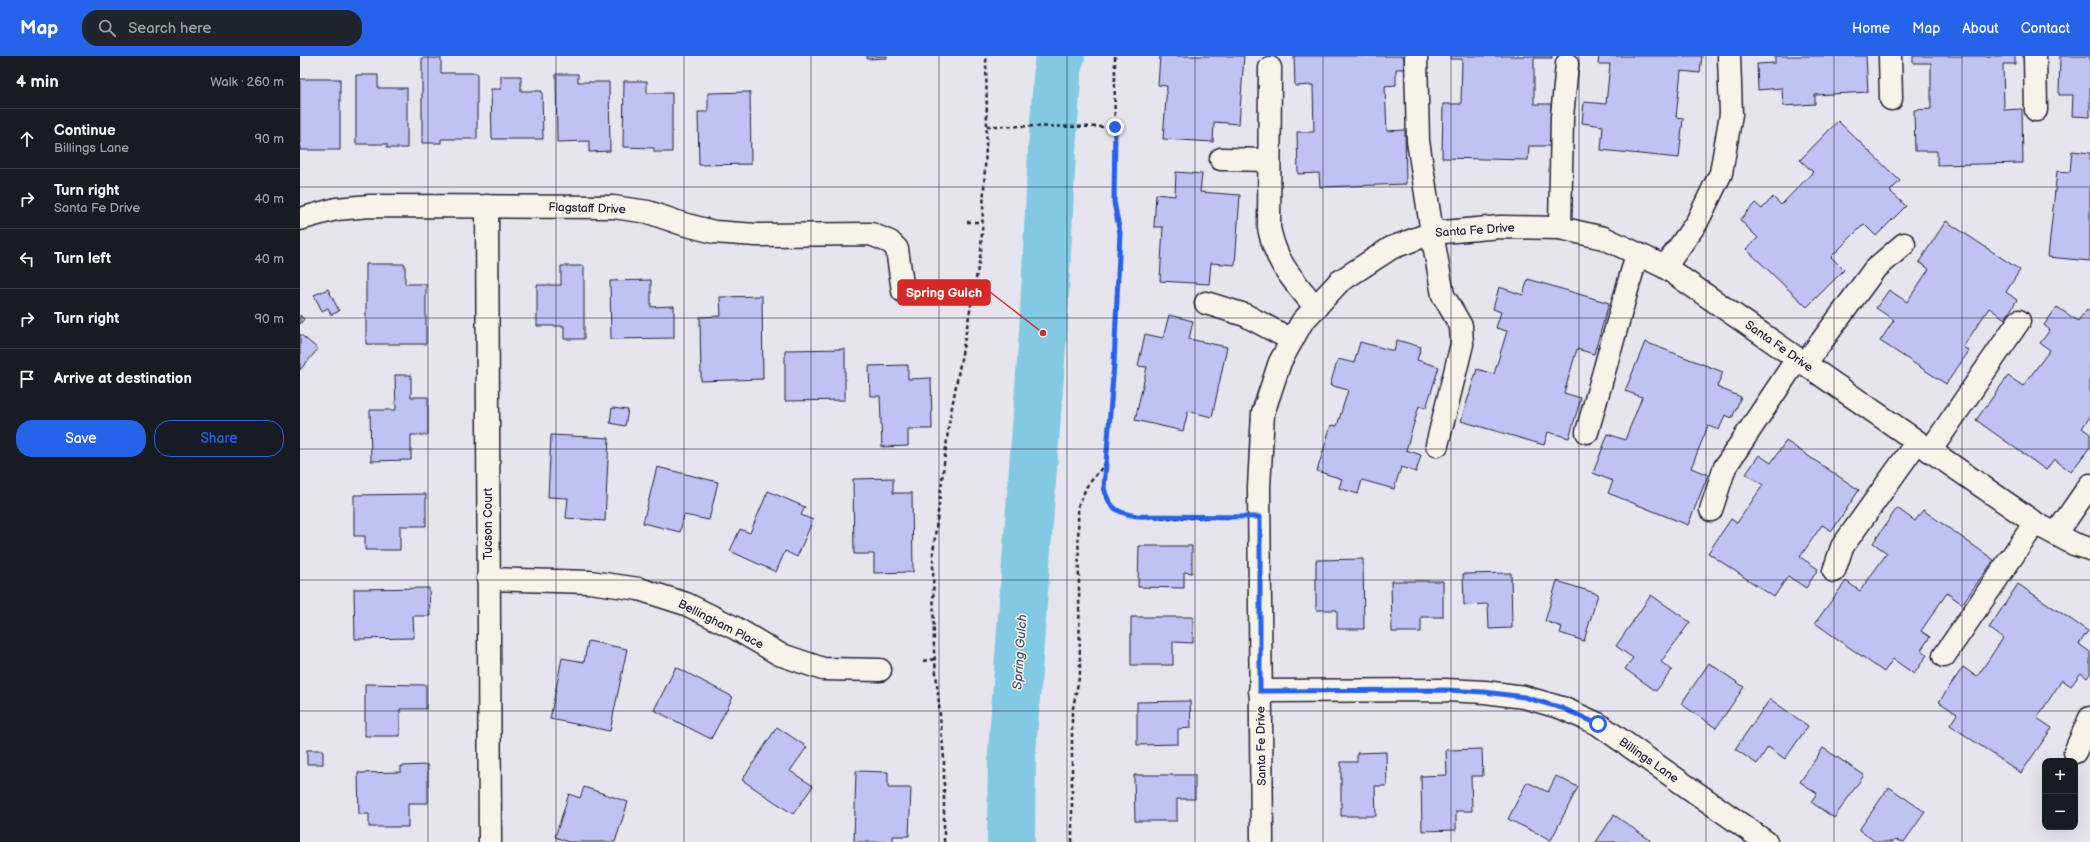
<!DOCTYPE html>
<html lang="en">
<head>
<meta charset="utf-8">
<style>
  body { margin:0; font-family:"Balsamiq Sans",sans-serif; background:#20242c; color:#f1f3f6 }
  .controls { position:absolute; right:12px; bottom:12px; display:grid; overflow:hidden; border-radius:8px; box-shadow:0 4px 16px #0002 }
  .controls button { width:36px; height:36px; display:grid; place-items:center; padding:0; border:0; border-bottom:1px solid #363941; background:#171b24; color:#f1f3f6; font:20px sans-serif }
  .stop { position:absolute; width:12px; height:12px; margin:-9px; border:3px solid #2563eb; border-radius:50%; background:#fff }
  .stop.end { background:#2563eb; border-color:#fff; box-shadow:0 1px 4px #0008 }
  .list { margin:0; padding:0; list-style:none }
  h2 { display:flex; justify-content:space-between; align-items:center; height:52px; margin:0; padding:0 16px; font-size:17px }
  h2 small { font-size:13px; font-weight:400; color:#9ea1a6 }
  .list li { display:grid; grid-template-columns:26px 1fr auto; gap:12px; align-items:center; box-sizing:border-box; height:60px; padding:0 16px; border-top:1px solid #363941 }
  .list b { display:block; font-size:15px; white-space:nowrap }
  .list p { margin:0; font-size:13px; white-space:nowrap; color:#9ea1a6 }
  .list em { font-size:13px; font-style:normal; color:#9ea1a6 }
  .actions { display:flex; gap:8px; padding:12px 16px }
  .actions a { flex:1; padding:9px 0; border:1px solid #2563eb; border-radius:16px; text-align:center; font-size:14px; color:#2563eb }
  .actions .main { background:#2563eb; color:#fff }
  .icon { flex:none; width:22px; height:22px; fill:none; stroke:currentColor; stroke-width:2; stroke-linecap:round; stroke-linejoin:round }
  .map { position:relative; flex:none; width:1790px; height:786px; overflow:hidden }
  header { display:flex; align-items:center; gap:24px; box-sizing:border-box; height:56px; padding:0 20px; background:#2563eb; color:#fff }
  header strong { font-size:19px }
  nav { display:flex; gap:22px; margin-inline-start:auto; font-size:14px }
  .search { width:280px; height:36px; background:#20242c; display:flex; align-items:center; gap:10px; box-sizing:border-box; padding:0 14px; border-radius:16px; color:#9ea1a6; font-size:15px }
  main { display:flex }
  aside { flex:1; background:#171b24 }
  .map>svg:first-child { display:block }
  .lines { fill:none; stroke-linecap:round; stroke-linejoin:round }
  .river { stroke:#82c9e3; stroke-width:48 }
  .building { fill:#c0c2f4; stroke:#22223b }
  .minor-casing { stroke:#22223b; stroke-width:25 }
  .path { stroke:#22223b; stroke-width:2.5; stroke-dasharray:4 3; stroke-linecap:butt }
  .minor { stroke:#f7f3e8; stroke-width:22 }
  .route { stroke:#2563eb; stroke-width:5 }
  .grid { fill:none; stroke:#22223b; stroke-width:1; stroke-opacity:0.55 }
  .labels { text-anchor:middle; stroke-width:3; stroke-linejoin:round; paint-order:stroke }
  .street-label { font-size:12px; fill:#22223b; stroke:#f7f3e8 }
  .water-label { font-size:13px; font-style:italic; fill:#3f546d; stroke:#f7f3e8 }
  .leader { fill:none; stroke:#d62828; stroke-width:1.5 }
  .callout-dot { fill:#d62828; stroke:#f7f3e8; stroke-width:1.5 }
  .callout { fill:#d62828; stroke:#d62828; stroke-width:1.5 }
  .callout-label { font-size:13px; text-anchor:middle; font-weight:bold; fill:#fff }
</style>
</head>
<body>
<header>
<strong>Map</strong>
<div class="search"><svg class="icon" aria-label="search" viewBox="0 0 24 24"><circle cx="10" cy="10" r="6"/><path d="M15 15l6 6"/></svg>Search here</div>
<nav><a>Home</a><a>Map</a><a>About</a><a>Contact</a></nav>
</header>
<main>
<aside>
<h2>4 min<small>Walk · 260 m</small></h2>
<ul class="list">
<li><svg class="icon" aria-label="ahead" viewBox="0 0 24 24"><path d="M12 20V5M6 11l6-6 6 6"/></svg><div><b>Continue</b><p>Billings Lane</p></div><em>90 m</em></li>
<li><svg class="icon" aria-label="right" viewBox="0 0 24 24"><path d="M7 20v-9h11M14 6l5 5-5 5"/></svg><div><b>Turn right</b><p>Santa Fe Drive</p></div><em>40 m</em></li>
<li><svg class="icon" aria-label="left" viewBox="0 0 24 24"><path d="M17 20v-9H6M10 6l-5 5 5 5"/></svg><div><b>Turn left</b></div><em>40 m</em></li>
<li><svg class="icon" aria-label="right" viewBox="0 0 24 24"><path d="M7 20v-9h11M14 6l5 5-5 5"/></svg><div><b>Turn right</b></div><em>90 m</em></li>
<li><svg class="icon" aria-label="arrive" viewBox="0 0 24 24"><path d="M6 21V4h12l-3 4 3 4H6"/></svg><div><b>Arrive at destination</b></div></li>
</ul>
<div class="actions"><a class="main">Save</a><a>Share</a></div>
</aside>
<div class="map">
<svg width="1790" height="786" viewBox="0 0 1790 786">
  <rect width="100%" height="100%" fill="#e6e4ec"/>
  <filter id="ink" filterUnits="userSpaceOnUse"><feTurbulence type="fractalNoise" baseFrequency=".025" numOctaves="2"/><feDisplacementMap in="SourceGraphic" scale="8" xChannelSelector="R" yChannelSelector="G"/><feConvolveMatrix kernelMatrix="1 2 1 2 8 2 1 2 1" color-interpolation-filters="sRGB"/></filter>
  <g filter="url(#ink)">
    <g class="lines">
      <!-- river -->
      <polyline class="river" points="711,786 712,696 743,277 752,94 758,8 761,0"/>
    </g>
    <!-- building -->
    <g class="building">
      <polygon points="567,0 587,0 587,2 567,3"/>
      <polygon points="860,0 944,0 939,68 914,66 913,86 863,83 867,30 858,29"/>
      <polygon points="994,0 1104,0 1104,13 1096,13 1096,29 1085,30 1087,75 1105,74 1106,128 1020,131 1019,117 998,118 997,76 1014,76 1013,29 995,30"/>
      <polygon points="1151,0 1252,0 1252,2 1234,2 1234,48 1251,48 1250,90 1229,90 1228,104 1142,102 1143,48 1161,48 1162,3 1150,3"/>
      <polygon points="1299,0 1402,0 1400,17 1381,15 1376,61 1383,62 1379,102 1301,94 1303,70 1282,67 1284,46 1306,48 1310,8 1298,8"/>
      <polygon points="1475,0 1566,0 1568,36 1515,39 1515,48 1483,50 1482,32 1458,34 1457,8 1475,7"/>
      <polygon points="1613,0 1715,0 1715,8 1703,8 1704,54 1722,53 1723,107 1637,109 1637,95 1615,95 1614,54 1631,53 1631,7 1613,7"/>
      <polygon points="1760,0 1790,0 1790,61 1772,60 1773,39 1759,39"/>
      <polygon points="122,2 141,2 141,17 177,17 177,83 141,83 141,87 122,87"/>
      <polygon points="256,18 278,18 278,26 309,26 310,95 289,96 289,85 257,86"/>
      <polygon points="56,19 78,19 78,32 107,32 107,92 87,92 87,88 56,88"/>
      <polygon points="201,20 221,20 221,35 242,35 243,83 192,83 191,33 201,33"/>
      <rect x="0" y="23" width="40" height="71"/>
      <polygon points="324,25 347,25 347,37 372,37 372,96 354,96 354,92 323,91"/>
      <polygon points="450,36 451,108 399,109 398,56 408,56 408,37"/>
      <polygon points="1538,65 1600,125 1590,135 1606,150 1576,180 1564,168 1531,201 1544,214 1507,251 1446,193 1458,182 1440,164 1455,147 1462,153 1473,141 1481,149 1513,116 1500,104"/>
      <polygon points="1772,95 1790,97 1790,205 1748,201 1757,115 1770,116"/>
      <polygon points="876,116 902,118 900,136 940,139 935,209 911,207 909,228 860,225 863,171 854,171 856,138 875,140"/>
      <polygon points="1646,165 1720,214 1706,236 1717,244 1705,263 1689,252 1663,291 1669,295 1646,328 1580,285 1594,264 1576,252 1589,234 1607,246 1629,213 1619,206"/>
      <polygon points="66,208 105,208 105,228 126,228 126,288 66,288"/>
      <polygon points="261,210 284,210 284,283 264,283 264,270 237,270 237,229 261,229"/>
      <polygon points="1228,223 1309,247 1294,298 1277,293 1264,337 1281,342 1269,382 1248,376 1244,389 1161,365 1177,313 1194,318 1207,275 1196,272 1201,256 1193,253 1199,231 1223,239"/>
      <polygon points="351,224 351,251 374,250 374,282 311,283 310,225"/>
      <polygon points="28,233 39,255 31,259 28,252 22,255 14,239"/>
      <polygon points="462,240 463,323 401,325 400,261 421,260 420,241"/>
      <polygon points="1757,251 1778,265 1787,253 1790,255 1790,361 1782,372 1790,378 1790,391 1771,416 1754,403 1746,414 1676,364 1708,320 1723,330 1750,294 1740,287 1750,274 1744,269"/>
      <polygon points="0,259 4,263 0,268"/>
      <polygon points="869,259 893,265 889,283 927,291 912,361 888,355 883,375 835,364 847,311 838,310 845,278 863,282"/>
      <polygon points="0,278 18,293 0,314"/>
      <polygon points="1097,284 1121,291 1117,304 1139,311 1126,352 1119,350 1106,394 1121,399 1116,416 1101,411 1094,433 1062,424 1058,438 1039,432 1042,423 1017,415 1031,369 1037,370 1048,334 1030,329 1038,303 1054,307 1060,286 1094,295"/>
      <polygon points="1345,286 1423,316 1417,331 1441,341 1432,362 1425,359 1419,374 1408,370 1391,412 1408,419 1388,469 1308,437 1313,425 1293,417 1308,378 1325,384 1342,341 1325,335"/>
      <polygon points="545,293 545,344 485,345 485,294"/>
      <polygon points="608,309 608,323 631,322 632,373 608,373 608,390 582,391 580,340 570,340 569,310"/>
      <polygon points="95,319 111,319 111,341 128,341 128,379 111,379 111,404 71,405 70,354 96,354"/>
      <polygon points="312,352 328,354 325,370 310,367"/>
      <polygon points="251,379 309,382 305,465 266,462 268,442 248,441"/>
      <polygon points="1486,385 1559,434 1532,475 1522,469 1500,501 1518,513 1506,532 1488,520 1474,541 1408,497 1431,463 1437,467 1463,429 1446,418 1459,399 1471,407"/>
      <polygon points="357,411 418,426 409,464 384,459 380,476 343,467"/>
      <polygon points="593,422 593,437 612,437 613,516 574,517 574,498 554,498 553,423"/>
      <polygon points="468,435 505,451 501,459 513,464 497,501 485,495 476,516 430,495 440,473 450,477"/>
      <polygon points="126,438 126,470 100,470 100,494 65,494 65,480 54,480 54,439"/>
      <polygon points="1597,452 1615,465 1623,454 1694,504 1662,548 1647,537 1621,575 1630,581 1621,594 1627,599 1614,618 1593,603 1584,616 1515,567 1546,525 1560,535 1587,497 1573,487"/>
      <polygon points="839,490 892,490 892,517 884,516 884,532 838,531"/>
      <polygon points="1063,503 1064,573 1037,573 1037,554 1016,554 1016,504"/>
      <polygon points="1211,517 1212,572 1189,573 1188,548 1164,549 1163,518"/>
      <polygon points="1091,525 1143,525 1143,561 1121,561 1121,576 1092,576"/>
      <polygon points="1257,525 1298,538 1284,585 1260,577 1262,571 1245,565"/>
      <polygon points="1718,528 1788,575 1779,588 1790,596 1790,618 1787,622 1781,617 1771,630 1762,624 1737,662 1752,672 1721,717 1650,669 1657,658 1639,646 1663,611 1677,621 1703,582 1689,572"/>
      <polygon points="129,532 130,560 113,560 114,582 55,583 54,533"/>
      <polygon points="1351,539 1390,566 1361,606 1372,614 1356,635 1325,613 1333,602 1316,590"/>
      <polygon points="831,561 893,561 893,587 873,586 873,609 831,609"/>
      <polygon points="288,585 327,593 310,675 250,663 262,602 284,606"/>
      <polygon points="1409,607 1444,631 1416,672 1381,648"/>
      <polygon points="376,611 433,641 411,683 354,654"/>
      <polygon points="65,628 126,629 126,653 100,653 100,680 65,680"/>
      <polygon points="1470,643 1508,670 1485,703 1468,691 1457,708 1435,693"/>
      <polygon points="890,645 891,672 878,673 878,688 837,689 837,646"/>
      <polygon points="477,671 507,691 490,715 513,730 493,758 442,724"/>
      <polygon points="1523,692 1564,719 1534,762 1511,746 1517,737 1500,726"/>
      <polygon points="1182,693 1183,720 1171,720 1172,755 1156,755 1156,774 1122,775 1121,720 1147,719 1146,694"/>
      <rect x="7" y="694" width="16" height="14"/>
      <polygon points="1086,696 1087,730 1075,730 1076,760 1041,760 1041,706 1057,706 1057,697"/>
      <polygon points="128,709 128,747 108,747 108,771 69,771 69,758 59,758 58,717 101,716 101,710"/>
      <polygon points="556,715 588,716 588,732 611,732 609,780 593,780 593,786 554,786"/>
      <polygon points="834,719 895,719 895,743 877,743 877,765 835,765"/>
      <polygon points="1256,720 1278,731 1251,784 1208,763 1227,726 1248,736"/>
      <polygon points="284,731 328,746 315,786 268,786 255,781 269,738 280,742"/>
      <polygon points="1589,731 1625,756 1604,786 1594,784 1593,786 1576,786 1559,774"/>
      <polygon points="1314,759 1350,784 1348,786 1296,786"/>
    </g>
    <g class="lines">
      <!-- minor casing -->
      <g class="minor-casing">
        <g id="minor">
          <polyline points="1590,0 1591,43"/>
          <polyline points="1735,0 1736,54"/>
          <polyline points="1116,1 1118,85 1132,177 1143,239 1161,270 1162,288 1137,389"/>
          <path d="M970,12L969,172C977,210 993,223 1016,252"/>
          <polyline points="921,103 969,104"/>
          <polyline points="187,150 190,786"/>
          <polyline points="0,163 36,153 70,150 313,151 348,156 383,168 414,176 456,179 571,178 590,186 597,193 603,235"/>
          <polyline points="1260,172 1262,61 1267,8"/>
          <polyline points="1365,211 1397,166 1421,117 1431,58 1429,0"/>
          <polyline points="906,247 945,259 992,284"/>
          <polyline points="1505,308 1574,214 1604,188"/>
          <polyline points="1287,376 1337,198"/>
          <polyline points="1630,395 1719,265"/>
          <polyline points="1411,454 1425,411 1497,303"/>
          <polyline points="1756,478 1790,429"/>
          <polyline points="1534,515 1542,491 1617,386"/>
          <polyline points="188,523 290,526 339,533 386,548 435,572 479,598 523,613 580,614"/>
          <polyline points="1644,600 1735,467"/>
          <polyline points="960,635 1145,634 1185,636 1224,641 1262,652 1298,668 1466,786"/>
          <polyline points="1775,696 1790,662"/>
          <polyline points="962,786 959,431 963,357 980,306 1002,266 1039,226 1091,192 1132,177 1200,171 1260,172 1304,182 1365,211 1735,467 1774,488 1790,493"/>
        </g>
      </g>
      <!-- path -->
      <g class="path">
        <path d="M815,0L814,146L820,177L814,308L804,432C807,444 811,452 824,457C843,465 911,461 935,461"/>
        <polyline points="687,70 815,71"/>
        <polyline points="667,166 683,166"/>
        <polyline points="623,605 635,603"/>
        <polyline points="644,786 644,703 634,595 633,497 649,367 681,196 687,70 686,0"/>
        <polyline points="772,786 772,657 780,617 778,450 787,430 805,408"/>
      </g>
      <!-- minor -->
      <use href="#minor" class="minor"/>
    </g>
  </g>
  <g class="lines" filter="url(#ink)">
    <!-- route -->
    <path class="route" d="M815,71L814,146L820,177L814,308L804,432C809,452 817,457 837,460L960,461V635L1145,634L1185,636L1224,641L1262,652L1298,668"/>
  </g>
  <!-- grid -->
  <path class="grid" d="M128,0V786M256,0V786M384,0V786M511,0V786M639,0V786M767,0V786M895,0V786M1023,0V786M1151,0V786M1279,0V786M1406,0V786M1534,0V786M1662,0V786M0,131H1790M0,262H1790M0,393H1790M0,524H1790M0,655H1790"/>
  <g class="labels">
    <!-- street labels -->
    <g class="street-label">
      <text transform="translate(287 152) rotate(2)" y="4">Flagstaff Drive</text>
      <text transform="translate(1175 174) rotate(-4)" y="4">Santa Fe Drive</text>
      <text transform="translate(1479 290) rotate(35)" y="4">Santa Fe Drive</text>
      <text transform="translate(188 468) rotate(-90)" y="4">Tucson Court</text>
      <text transform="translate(421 568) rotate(27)" y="4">Bellingham Place</text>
      <text transform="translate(961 690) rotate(-91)" y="4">Santa Fe Drive</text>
      <text transform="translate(1349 704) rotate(35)" y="4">Billings Lane</text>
    </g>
    <!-- water labels -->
    <g class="water-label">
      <text transform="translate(719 596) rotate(-86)" y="5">Spring Gulch</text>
    </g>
  </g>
  <!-- callouts -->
  <path class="leader" d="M743 277L690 236"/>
  <circle class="callout-dot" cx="743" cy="277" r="4"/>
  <rect class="callout" x="598" y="224" width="92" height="25" rx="4"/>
  <g class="callout-label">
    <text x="644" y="241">Spring Gulch</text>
  </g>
</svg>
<div class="controls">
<button>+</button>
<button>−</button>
</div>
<div class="stop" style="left:1298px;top:668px"></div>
<div class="stop end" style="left:815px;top:71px"></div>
</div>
</main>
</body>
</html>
